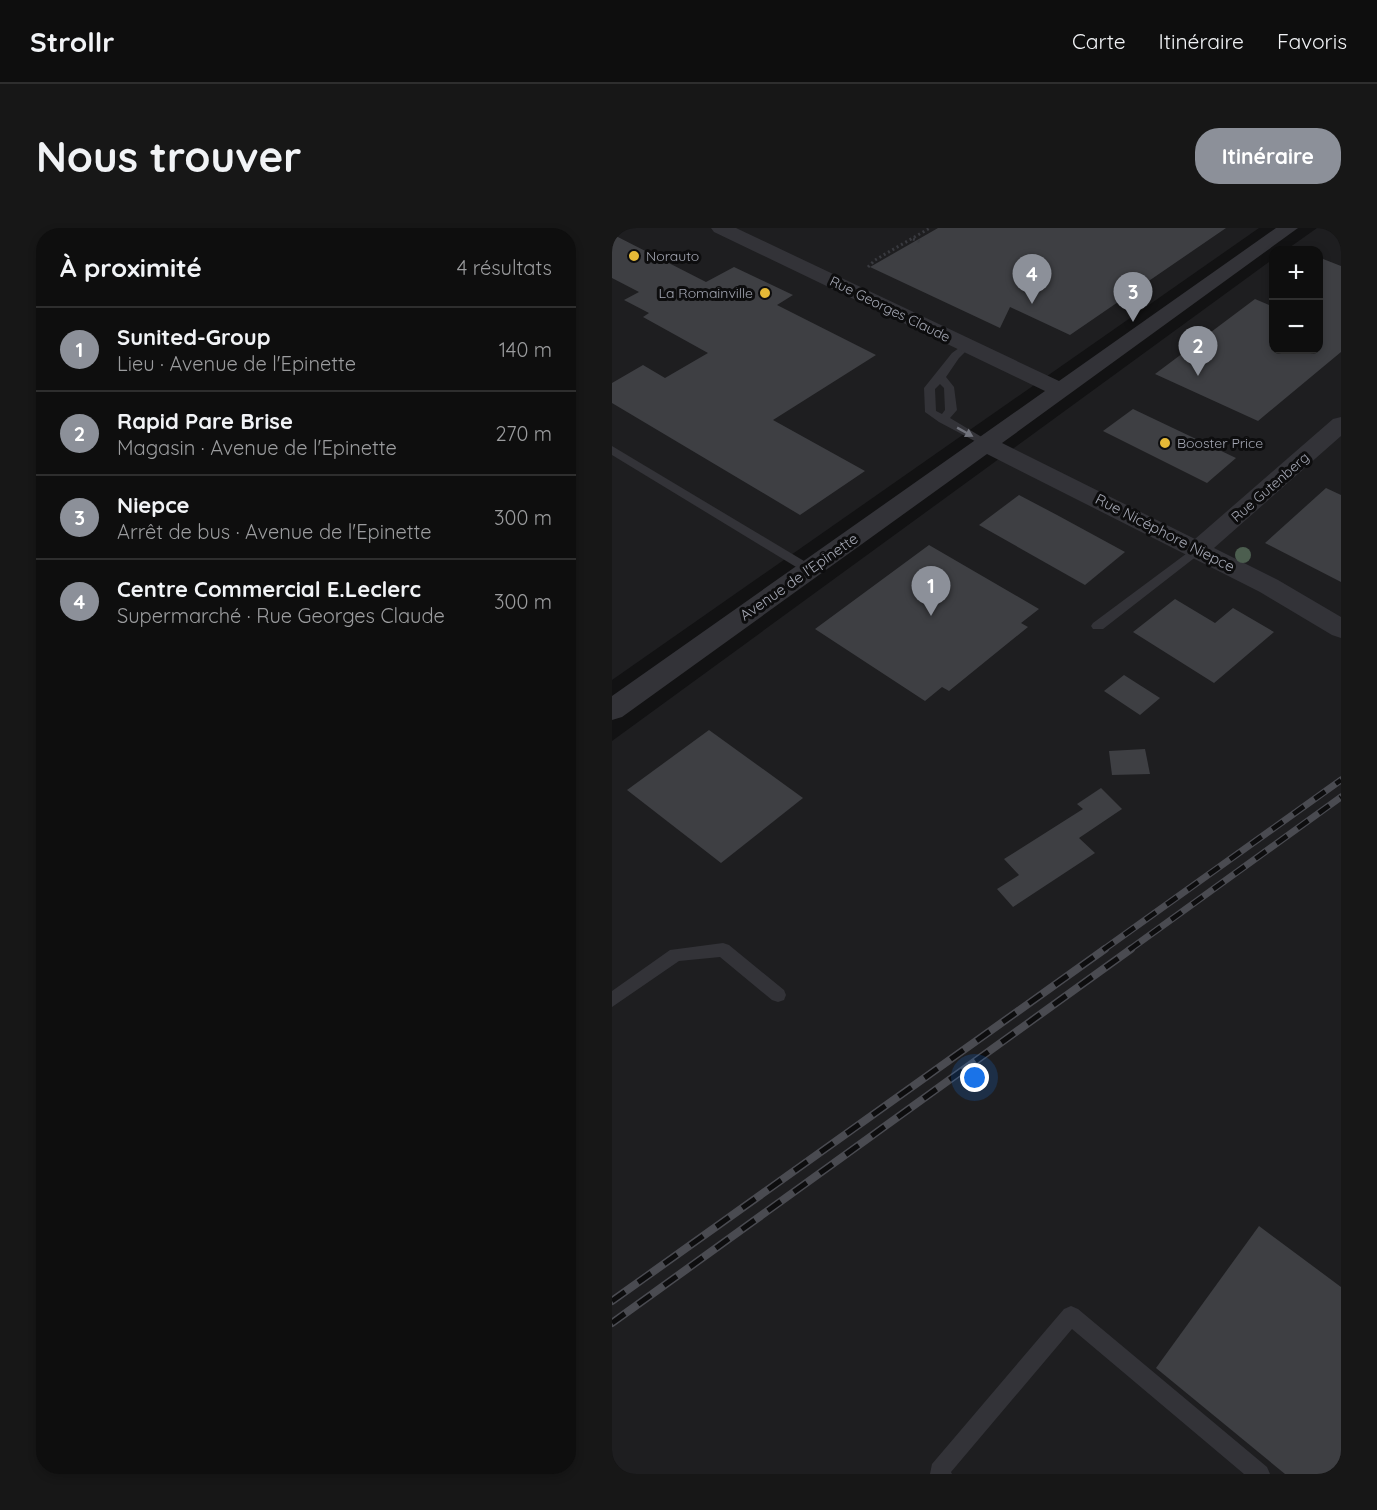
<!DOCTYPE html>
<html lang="fr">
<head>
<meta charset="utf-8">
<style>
  body { margin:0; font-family:Quicksand,sans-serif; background:#171717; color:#f1f3f6 }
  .controls { position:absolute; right:18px; top:18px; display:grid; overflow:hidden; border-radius:12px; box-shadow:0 3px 9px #0003 }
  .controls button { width:54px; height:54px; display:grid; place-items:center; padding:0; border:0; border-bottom:2px solid #2e2e2e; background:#0e0e0e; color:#f1f3f6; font:30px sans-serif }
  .you { position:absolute; left:363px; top:850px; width:21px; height:21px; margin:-15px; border:4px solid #fff; border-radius:50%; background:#1a73e8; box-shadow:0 0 0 9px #1a73e833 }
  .badge { display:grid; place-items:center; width:39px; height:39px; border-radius:50%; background:#8c9099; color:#fff; font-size:20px; font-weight:700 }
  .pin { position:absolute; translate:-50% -50px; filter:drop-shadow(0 2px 3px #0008) }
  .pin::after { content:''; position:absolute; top:32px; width:21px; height:18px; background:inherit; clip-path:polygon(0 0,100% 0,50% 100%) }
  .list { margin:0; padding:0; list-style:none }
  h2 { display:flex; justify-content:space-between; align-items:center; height:78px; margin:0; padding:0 24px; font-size:26px }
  h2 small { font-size:20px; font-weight:400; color:#9b9c9e }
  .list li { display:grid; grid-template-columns:39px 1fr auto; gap:18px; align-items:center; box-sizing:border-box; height:84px; padding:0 24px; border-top:2px solid #2e2e2e }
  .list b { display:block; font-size:22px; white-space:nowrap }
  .list p { margin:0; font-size:20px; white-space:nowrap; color:#9b9c9e }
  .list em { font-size:20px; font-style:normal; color:#9b9c9e }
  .map { position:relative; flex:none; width:729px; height:1246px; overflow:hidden; border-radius:24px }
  header { display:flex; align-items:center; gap:36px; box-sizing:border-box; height:84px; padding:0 30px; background:#0e0e0e; border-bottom:2px solid #2e2e2e }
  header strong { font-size:28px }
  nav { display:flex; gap:33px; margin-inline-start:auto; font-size:21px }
  .intro { display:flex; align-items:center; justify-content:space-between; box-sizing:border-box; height:144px; padding:0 36px }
  h1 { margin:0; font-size:42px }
  .button { padding:15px 27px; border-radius:24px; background:#8c9099; color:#fff; font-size:21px; font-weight:700 }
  main { display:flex; gap:36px; padding:0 36px }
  aside { flex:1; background:#0e0e0e; border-radius:24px; box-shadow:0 3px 9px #0003 }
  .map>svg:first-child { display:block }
  .built { fill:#1e1e20 }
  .building { fill:#3e3f43 }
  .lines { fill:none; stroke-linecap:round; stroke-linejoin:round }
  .path { stroke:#393a3f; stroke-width:3; stroke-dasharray:2 3; stroke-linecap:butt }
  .lane { fill:#333338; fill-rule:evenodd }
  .street { fill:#333338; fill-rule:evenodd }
  .rail-far1-casing { stroke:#4a4b51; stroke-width:7 }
  .rail-casing { stroke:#4a4b51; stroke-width:8 }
  .rail-far1 { stroke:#0d0d0e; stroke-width:4.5; stroke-dasharray:13; stroke-linecap:butt }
  .rail { stroke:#0d0d0e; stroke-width:5; stroke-dasharray:16; stroke-linecap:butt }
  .tree { fill:#4c5e4f }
  .oneway { fill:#71737c }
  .poi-dot { fill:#e5b937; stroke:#0d0d0e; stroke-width:2 }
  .labels { text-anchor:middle; stroke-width:6; stroke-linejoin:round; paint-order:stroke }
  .far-poi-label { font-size:14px; fill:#a4a7b3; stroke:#0d0d0e; text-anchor:start }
  .far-street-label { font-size:14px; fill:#a4a7b3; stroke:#0d0d0e }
  .street-label { font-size:15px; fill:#a4a7b3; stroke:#0d0d0e }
</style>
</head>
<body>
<header>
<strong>Strollr</strong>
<nav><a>Carte</a><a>Itinéraire</a><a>Favoris</a></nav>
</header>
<div class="intro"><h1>Nous trouver</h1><a class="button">Itinéraire</a></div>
<main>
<aside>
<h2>À proximité<small>4 résultats</small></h2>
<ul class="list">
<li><span class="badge">1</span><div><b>Sunited-Group</b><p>Lieu · Avenue de l'Epinette</p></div><em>140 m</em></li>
<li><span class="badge">2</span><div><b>Rapid Pare Brise</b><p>Magasin · Avenue de l'Epinette</p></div><em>270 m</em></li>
<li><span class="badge">3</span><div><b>Niepce</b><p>Arrêt de bus · Avenue de l'Epinette</p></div><em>300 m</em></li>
<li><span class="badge">4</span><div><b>Centre Commercial E.Leclerc</b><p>Supermarché · Rue Georges Claude</p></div><em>300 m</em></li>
</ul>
</aside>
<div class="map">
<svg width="729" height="1246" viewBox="0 0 729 1246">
  <rect width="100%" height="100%" fill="#121213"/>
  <!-- built -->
  <g class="built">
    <polygon points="0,0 647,0 0,452"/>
    <polygon points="705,0 729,0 729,1246 0,1246 0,513 661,31 662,122 706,122 706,22 674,22"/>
  </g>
  <!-- building -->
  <g class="building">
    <polygon points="326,0 614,0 458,107 398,79 388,100 258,39"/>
    <polygon points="0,6 94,54 122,39 181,67 165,77 264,127 161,192 253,243 188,287 0,175 0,155 31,137 53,150 96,125 31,89 37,85 12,72 27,64 0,50"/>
    <polygon points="706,29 729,38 729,124 646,193 543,146 643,71 662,79 662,122 706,122"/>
    <polygon points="521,181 624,230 595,255 491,203"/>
    <polygon points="714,260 729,267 729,354 653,315"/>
    <polygon points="407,267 445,287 513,324 473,357 367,297"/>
    <polygon points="317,317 427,381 409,395 416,399 337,463 330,459 313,473 203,401"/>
    <polygon points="563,371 603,395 621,380 662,404 602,455 521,404"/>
    <polygon points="512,447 548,470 528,487 492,463"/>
    <polygon points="97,502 191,570 109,635 15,562"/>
    <polygon points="533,521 538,546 500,547 497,523"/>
    <polygon points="489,560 510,581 467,610 483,625 401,679 385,661 407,647 392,631 471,581 465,576"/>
    <polygon points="647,998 729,1059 729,1246 673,1246 544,1140"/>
  </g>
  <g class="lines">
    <!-- path -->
    <g class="path">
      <polyline points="301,11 309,14"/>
      <polyline points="256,39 263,32 318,0"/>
    </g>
    <!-- lane -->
    <g class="lane">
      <path d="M354,115L359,118L347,130L334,149L342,159L345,182L338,190L378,214L380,216L374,219L327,194L313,184L312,160L340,125ZM328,156L332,160L333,182L330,186L324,183L323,161Z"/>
      <polygon points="0,218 202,339 204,342 198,346 194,345 0,227"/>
      <polygon points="586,317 590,318 592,321 590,324 491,401 481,401 479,398 481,395"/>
      <polygon points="111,715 117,717 172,762 174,767 172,772 166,774 160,772 108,729 67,733 0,779 0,763 58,722"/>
      <polygon points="459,1078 466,1081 655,1239 658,1246 632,1246 460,1101 339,1244 340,1246 318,1246 320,1236 452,1081"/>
    </g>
    <!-- street -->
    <polygon class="street" points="99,0 124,0 447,153 664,0 686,0 390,215 583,311 721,191 729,189 729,208 602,320 666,352 729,389 729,410 720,407 648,364 375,226 10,489 0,492 0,468 433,163 102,4"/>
    <!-- rail-far1 casing -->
    <g class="rail-far1-casing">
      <g id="rail-far1">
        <polyline points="491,722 729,552"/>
        <polyline points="517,722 729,569"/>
      </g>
    </g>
    <!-- rail casing -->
    <g class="rail-casing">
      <g id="rail">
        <polyline points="0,1073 493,721"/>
        <polyline points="0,1095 519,721"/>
      </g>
    </g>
    <!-- rail-far1 -->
    <use href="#rail-far1" class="rail-far1"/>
    <!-- rail -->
    <use href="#rail" class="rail"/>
  </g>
  <!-- trees -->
  <circle class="tree" cx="631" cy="327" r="8"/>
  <!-- one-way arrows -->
  <defs><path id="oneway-solid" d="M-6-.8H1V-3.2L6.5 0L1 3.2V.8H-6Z" transform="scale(1.5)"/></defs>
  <use class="oneway" href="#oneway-solid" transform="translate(353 204) rotate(29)"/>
  <!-- markers -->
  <g class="poi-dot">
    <circle cx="22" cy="28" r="6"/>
    <circle cx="153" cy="65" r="6"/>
    <circle cx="553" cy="215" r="6"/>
  </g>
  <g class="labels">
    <!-- far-poi labels -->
    <g class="far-poi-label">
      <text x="34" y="33">Norauto</text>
      <text x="141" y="70" text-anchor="end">La Romainville</text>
      <text x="565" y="220">Booster Price</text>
    </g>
    <!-- far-street labels -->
    <g class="far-street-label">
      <text transform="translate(278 81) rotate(26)" y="5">Rue Georges Claude</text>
      <text transform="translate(658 259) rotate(-41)" y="5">Rue Gutenberg</text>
    </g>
    <!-- street labels -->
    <g class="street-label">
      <text transform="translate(553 305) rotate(27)" y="5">Rue Nicéphore Niepce</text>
      <text transform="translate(187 349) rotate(-35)" y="5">Avenue de l'Epinette</text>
    </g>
  </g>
</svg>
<div class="controls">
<button>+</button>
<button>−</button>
</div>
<div class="you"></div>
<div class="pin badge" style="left:319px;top:388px">1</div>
<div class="pin badge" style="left:586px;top:148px">2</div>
<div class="pin badge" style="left:521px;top:94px">3</div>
<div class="pin badge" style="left:420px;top:76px">4</div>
</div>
</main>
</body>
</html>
